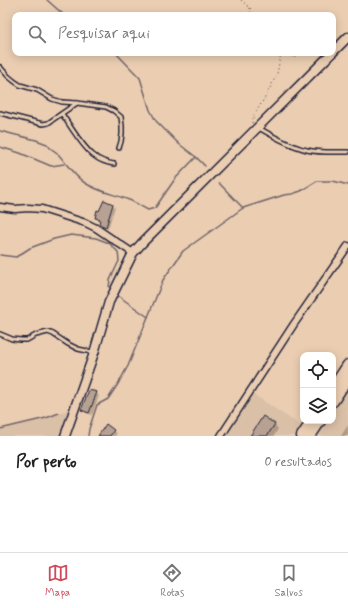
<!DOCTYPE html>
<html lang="pt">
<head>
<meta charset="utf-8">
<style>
  body { margin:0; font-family:Mynerve,sans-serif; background:#f6f6f6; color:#222 }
  .controls { position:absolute; right:12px; bottom:12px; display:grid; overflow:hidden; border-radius:8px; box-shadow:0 2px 10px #0003 }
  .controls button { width:36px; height:36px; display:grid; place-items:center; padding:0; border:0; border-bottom:1px solid #e0e0e0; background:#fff; color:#222; font:20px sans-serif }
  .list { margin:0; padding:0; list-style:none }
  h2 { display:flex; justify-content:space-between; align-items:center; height:52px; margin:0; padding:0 16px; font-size:17px }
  h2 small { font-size:13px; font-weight:400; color:#767676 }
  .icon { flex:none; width:22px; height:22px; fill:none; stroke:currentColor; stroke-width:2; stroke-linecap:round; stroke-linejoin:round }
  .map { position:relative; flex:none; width:348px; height:436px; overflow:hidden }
  .search { position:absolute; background:#fff; box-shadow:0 2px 10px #0003; left:12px; right:12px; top:12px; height:44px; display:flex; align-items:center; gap:10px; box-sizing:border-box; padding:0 14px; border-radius:8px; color:#767676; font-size:15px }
  .sheet { height:116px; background:#fff }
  nav { display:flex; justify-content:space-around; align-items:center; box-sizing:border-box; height:56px; border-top:1px solid #e0e0e0; background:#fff; font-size:11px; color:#767676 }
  nav a { display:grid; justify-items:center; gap:2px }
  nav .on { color:#d1495b }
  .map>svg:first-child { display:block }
  .built { fill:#dbc0a8 }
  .shadow { fill:#0003 }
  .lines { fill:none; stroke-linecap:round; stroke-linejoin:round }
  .stream { stroke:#706469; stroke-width:1.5 }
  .building { fill:#b7a192; stroke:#22223b }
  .service-casing { stroke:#22223b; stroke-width:6 }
  .minor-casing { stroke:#22223b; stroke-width:9 }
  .tertiary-casing { stroke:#22223b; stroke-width:11 }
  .trunk-casing { stroke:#22223b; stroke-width:13 }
  .path { stroke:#22223b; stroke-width:1; stroke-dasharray:1 3; stroke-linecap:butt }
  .service { stroke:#ebceb2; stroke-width:3 }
  .minor { stroke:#ebceb2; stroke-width:6 }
  .tertiary { stroke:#ebceb2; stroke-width:8 }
  .trunk { stroke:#ebceb2; stroke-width:10 }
</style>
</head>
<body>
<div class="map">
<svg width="348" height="436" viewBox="0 0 348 436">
  <rect width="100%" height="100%" fill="#ebceb2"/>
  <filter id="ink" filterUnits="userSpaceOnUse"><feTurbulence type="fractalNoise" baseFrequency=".025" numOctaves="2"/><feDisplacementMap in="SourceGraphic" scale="8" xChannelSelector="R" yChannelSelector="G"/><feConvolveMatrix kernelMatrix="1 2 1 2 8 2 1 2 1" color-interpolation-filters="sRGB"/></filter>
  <g filter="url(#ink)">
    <!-- built -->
    <g class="built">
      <polygon points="348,378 348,436 221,436 250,392 312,433 320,421 333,421 333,401"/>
      <polygon points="72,408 62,436 0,436 0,429 46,418"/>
    </g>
    <!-- shadow -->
    <g class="shadow">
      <polygon points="112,204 115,207 108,229 102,227 100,224 101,221 98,220 96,217 100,212"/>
      <polygon points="96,393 99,396 92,415 86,413 83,410"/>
      <polygon points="106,425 117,434 115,436 99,436"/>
      <polygon points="275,425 278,429 274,436 251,436"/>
      <polygon points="348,425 348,436 341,436"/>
    </g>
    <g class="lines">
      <!-- stream -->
      <g class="stream">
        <polyline points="47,0 64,15"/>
        <polyline points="116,53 140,78 150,110 156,121 179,144 196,157 205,166"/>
        <path d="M0,131L36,140L47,144C51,151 54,149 58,154C67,164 74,176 85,183C99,192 114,194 129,200C135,202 142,207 148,210L155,208L175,179L196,157"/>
        <polyline points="0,147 20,153 51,166 64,164"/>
        <polyline points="219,183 243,208"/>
        <polyline points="0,255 16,257 30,248 54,239 71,235 96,238 109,243 118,252 119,261 110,280 109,287 111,289"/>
        <polyline points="117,295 148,317"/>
        <polyline points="0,429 46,418 59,413"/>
        <polyline points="88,436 89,429 97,405 108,399 118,384 128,366 163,280 183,251 243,208 284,195 292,194 301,191 317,181 333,181 348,185"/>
      </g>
    </g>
    <!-- building -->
    <g class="building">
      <polygon points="104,200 113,204 106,227 99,224 100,219 95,218 97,210 99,211"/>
      <polygon points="89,390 97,392 89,413 81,410"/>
      <polygon points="263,416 275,424 267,436 250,436"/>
      <polygon points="106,424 114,430 110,436 98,436"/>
    </g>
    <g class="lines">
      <!-- service casing -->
      <g class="service-casing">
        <g id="service">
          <path d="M0,67L8,76L14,81L20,85L37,90L52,99L62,102L77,103L106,107L114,111L121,117C123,129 123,138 119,148"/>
          <polyline points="0,113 43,124 48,123 77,103"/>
          <path d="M62,114C71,127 81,145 93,155C99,160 107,163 114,164"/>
          <path d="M259,128C274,137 290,146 307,150C320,153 335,152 348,152"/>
          <polyline points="0,334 12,339 21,340 27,340 36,335 48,332 53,334 68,344 78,349 92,352"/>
        </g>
      </g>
      <!-- minor casing -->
      <g class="minor-casing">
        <g id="minor">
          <polyline points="0,207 15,209 28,208 42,209 86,223 96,228 133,253"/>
          <polyline points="221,436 294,324 348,246"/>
        </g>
      </g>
      <!-- tertiary casing -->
      <g class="tertiary-casing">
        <g id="tertiary">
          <polyline points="333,52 348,37"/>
          <polyline points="65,436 94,353 109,302 133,253 142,243 332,53"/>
        </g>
      </g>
      <!-- trunk casing -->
      <g class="trunk-casing">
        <g id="trunk">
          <polyline points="333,388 348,365"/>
          <polyline points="333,401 348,378"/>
          <polyline points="302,436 312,421"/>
          <polyline points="310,436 320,421"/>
        </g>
      </g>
      <!-- path -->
      <g class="path">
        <polyline points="241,0 250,8 251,15"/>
        <polyline points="288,53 292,57 298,57"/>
        <polyline points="252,123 254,115 266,96 277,74 281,53"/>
      </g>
      <!-- service -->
      <use href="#service" class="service"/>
      <!-- minor -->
      <use href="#minor" class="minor"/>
      <!-- tertiary -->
      <use href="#tertiary" class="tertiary"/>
      <!-- trunk -->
      <use href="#trunk" class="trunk"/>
    </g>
  </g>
</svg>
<div class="controls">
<button><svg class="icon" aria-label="locate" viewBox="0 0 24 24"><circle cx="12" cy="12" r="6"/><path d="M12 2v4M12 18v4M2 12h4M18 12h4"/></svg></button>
<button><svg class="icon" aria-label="layers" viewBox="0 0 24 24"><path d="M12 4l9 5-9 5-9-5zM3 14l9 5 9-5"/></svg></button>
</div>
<div class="search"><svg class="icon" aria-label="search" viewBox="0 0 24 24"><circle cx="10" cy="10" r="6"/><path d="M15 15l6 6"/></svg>Pesquisar aqui</div>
</div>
<section class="sheet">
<h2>Por perto<small>0 resultados</small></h2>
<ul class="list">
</ul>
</section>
<nav>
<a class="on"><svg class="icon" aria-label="map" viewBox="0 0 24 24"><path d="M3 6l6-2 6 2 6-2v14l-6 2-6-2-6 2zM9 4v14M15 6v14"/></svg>Mapa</a>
<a><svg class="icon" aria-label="directions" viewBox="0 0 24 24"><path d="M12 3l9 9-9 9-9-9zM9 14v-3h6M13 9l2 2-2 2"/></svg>Rotas</a>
<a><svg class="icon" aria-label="saved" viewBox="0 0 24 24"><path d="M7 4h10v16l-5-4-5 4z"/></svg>Salvos</a>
</nav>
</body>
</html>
